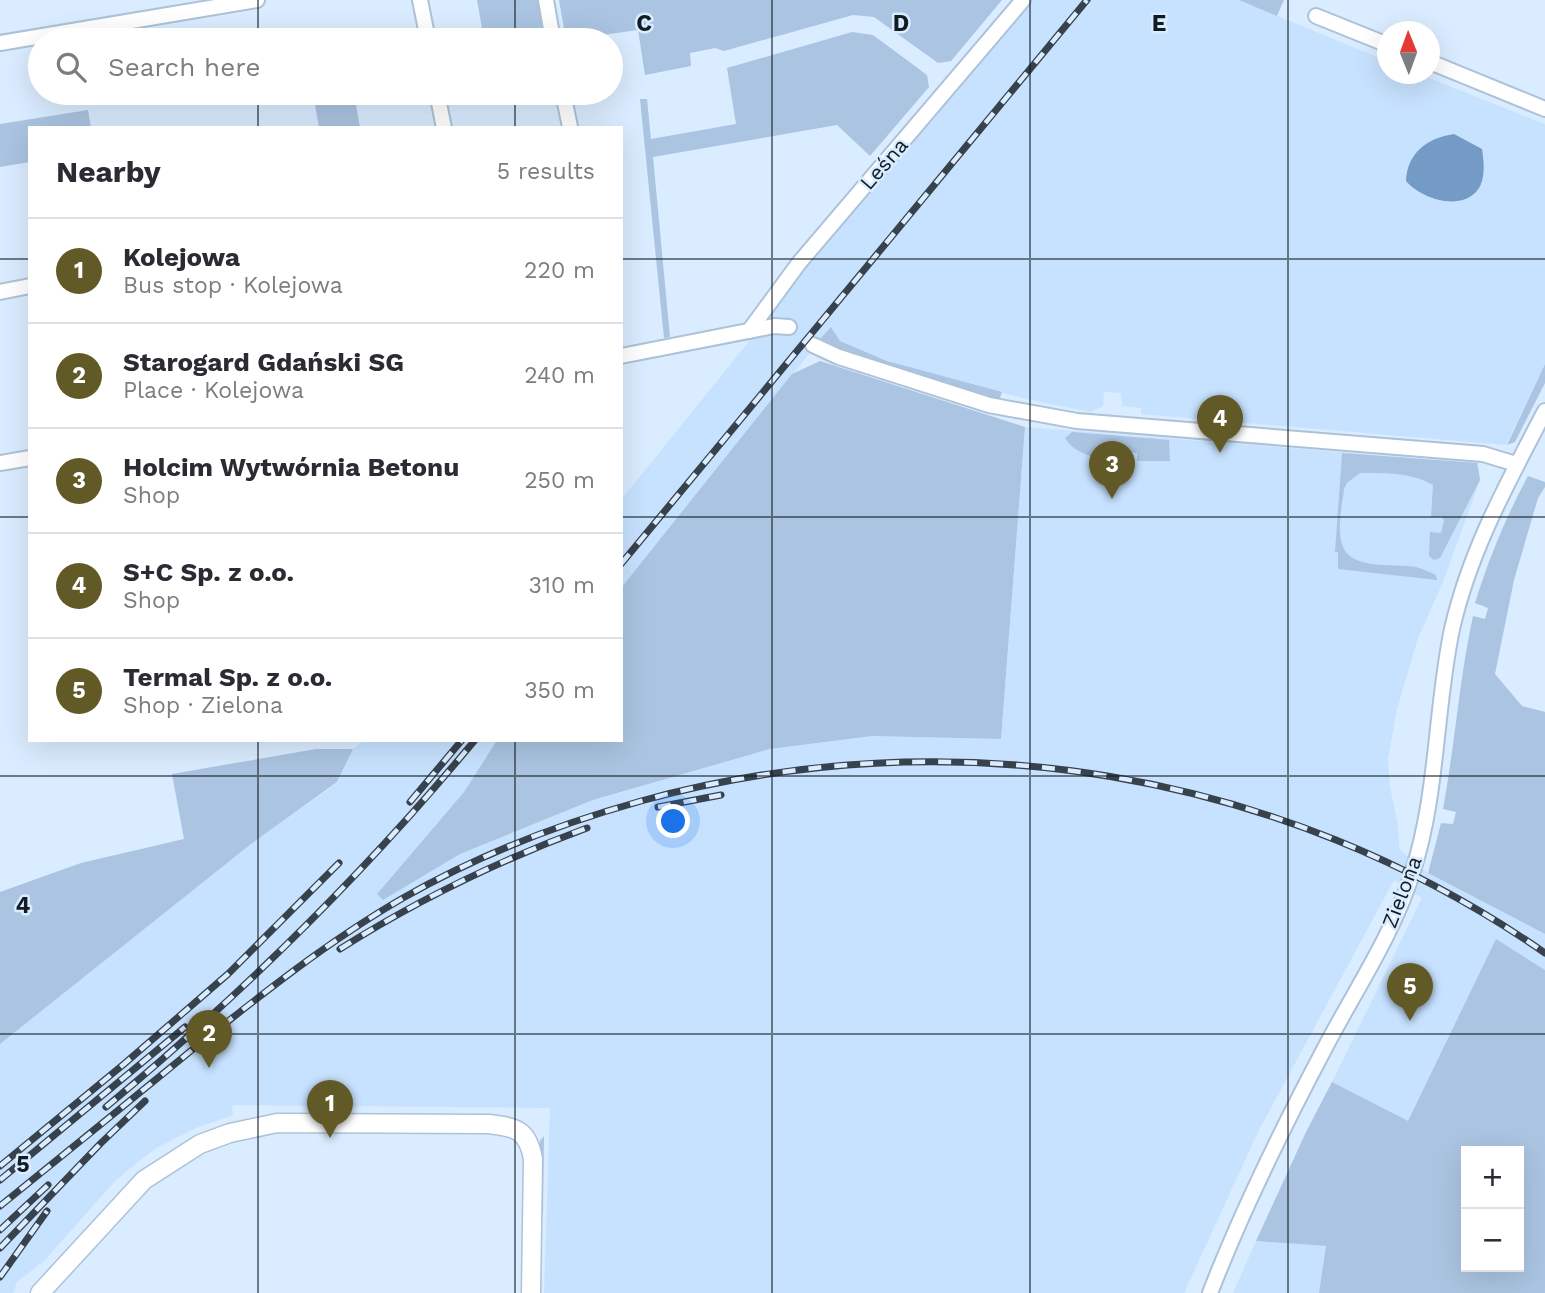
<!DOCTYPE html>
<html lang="en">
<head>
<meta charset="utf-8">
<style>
  body { margin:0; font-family:"Work Sans",sans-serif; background:#f2f2f3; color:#2b2b33 }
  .controls { position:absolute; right:21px; bottom:21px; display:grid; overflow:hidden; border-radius:0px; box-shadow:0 7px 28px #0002 }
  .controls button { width:63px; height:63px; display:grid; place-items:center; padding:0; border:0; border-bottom:2px solid #e1e1e2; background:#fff; color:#2b2b33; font:35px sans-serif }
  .compass { position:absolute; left:1377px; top:21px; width:63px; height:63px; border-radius:50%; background:#fff; box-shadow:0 7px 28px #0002; rotate:359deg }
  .you { position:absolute; left:674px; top:822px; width:24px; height:24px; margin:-18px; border:5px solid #fff; border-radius:50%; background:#1a73e8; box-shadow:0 0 0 10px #1a73e833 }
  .badge { display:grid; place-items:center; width:46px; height:46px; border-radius:50%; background:#615926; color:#fff; font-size:23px; font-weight:700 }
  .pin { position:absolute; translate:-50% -58px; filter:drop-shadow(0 2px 4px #0008) }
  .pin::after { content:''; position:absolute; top:37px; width:24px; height:21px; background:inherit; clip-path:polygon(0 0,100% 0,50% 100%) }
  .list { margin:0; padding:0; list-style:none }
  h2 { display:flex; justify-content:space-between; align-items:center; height:91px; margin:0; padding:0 28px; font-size:30px }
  h2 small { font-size:23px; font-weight:400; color:#7c7c81 }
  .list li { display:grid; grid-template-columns:46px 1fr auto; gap:21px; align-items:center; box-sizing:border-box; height:105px; padding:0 28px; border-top:2px solid #e1e1e2 }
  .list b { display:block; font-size:26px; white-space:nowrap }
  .list p { margin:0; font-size:23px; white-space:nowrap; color:#7c7c81 }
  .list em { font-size:23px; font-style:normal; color:#7c7c81 }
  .icon { flex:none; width:38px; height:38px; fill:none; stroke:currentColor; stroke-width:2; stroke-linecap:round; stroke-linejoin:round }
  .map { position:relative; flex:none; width:1545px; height:1293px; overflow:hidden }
  .search { position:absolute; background:#fff; box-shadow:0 7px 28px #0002; left:28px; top:28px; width:595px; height:77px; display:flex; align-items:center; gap:18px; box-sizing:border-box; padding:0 24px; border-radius:38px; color:#7c7c81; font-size:26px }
  .panel { position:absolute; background:#fff; box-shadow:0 7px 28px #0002; left:28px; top:126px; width:595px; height:616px; border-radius:0px }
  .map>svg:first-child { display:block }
  .built { fill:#c7e2ff }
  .green { fill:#aac4e1; fill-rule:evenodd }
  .water { fill:#739bc5 }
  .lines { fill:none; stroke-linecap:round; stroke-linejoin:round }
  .minor-casing { stroke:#adc2d9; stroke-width:18 }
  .tertiary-casing { stroke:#adc2d9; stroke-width:21 }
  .minor { stroke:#fff; stroke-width:14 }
  .tertiary { stroke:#fff; stroke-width:18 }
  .rail-casing { stroke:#38424c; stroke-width:7 }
  .rail { stroke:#daecff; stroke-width:4.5; stroke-dasharray:13; stroke-linecap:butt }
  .grid { fill:none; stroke:#131b23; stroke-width:2; stroke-opacity:0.55 }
  .labels { text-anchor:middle; stroke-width:5; stroke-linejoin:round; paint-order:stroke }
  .street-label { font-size:21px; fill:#131b23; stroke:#daecff }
  .grid-label { font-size:23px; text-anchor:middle; font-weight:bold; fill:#131b23; stroke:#daecff; stroke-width:5; stroke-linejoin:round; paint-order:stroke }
</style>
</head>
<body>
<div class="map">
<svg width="1545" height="1293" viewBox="0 0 1545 1293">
  <rect width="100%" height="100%" fill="#daecff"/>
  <!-- built -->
  <g class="built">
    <polygon points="1029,0 1239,0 1387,61 1388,74 1419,74 1545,124 1545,364 1506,445 1141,414 1141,408 1122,406 1121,393 1104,392 1103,406 1091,412 1031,400 920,372 883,359 840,341 830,328 621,588 621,500 771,314 804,269"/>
    <polygon points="1025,427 1478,463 1480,480 1443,582 1418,638 1397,709 1388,759 1390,787 1398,825 1399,849 1428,873 1545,934 1545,970 1496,940 1408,1122 1332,1082 1422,898 1394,880 1259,1130 1184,1293 544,1293 550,1108 232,1105 233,1115 196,1128 158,1147 139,1161 114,1182 45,1260 17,1282 13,1293 0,1293 0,1044 251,844 337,783 353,749 365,740 497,740 464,792 377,894 383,900 460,854 594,800 770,749 872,736 1001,739"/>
    <polygon points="1256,1241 1326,1246 1319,1293 1233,1293"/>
  </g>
  <!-- green -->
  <g class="green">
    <polygon points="477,0 538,0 544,39 484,40"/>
    <polygon points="559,0 1002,0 951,61 938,63 874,17 853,15 724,51 715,48 690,53 691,66 645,75 638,30 566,40"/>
    <polygon points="1239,0 1284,0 1277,16"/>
    <polygon points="852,32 873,35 927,75 929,87 870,156 837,125 653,157 670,337 664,338 640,99 647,99 651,139 736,124 727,68"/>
    <polygon points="313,93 354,93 360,128 319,128"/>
    <polygon points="88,110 91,128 30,128 30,162 0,167 0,124"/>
    <polygon points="831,327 840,341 887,361 1002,392 999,401 906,374 831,348 820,339"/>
    <polygon points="820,361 1025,427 1001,739 872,736 770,749 593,800 460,854 383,900 377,894 464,792 497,740 621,740 621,588 792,374"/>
    <polygon points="1545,364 1545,383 1515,442 1507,445"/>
    <path d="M1072,432L1169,440L1170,461H1137V453L1119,452L1115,461C1095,457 1077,456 1065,438Z"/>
    <path d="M1342,453L1477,463L1480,480L1440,558L1434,560L1429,556L1430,532L1441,533L1444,521L1442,517H1431L1433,485C1411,472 1384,473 1360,473L1347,483L1344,489C1342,506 1337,527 1342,544C1349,571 1394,563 1416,567C1423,569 1430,572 1436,575L1437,580L1338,569V552H1335Z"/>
    <path d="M1528,476L1545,482V487L1538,498L1514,580L1495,674L1522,706L1545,712V934L1428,873L1441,823L1453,824L1456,812L1443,809C1455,745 1459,680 1473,616L1485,619L1488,608L1475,603C1489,558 1506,517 1528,476Z"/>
    <polygon points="316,749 353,749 337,782 251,844 0,1044 0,892 81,863 184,839 172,774"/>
    <path d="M1496,939L1545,970V1293H1319L1326,1246L1256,1241L1306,1132L1332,1082L1408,1121ZM1466,1151H1519V1267H1466Z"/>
    <polygon points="544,1136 543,1214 539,1210 540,1141"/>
  </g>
  <!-- water -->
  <path class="water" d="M1454,134L1482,149C1484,163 1486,181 1476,192C1458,211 1420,198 1406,181C1407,153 1427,138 1454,134Z"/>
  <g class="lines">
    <!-- minor casing -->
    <g class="minor-casing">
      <g id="minor">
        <polyline points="420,0 428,40"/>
        <polyline points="546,0 553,40"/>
        <polyline points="1316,16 1388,45"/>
        <polyline points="0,43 257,0"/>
        <polyline points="1430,62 1545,109"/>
        <polyline points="437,93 444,128"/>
        <polyline points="563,93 570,127"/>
        <polyline points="0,292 30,286"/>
        <polyline points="749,331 799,263 1023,0"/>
        <polyline points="813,345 839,357 989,405 1077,421 1483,454 1516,464"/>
        <polyline points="621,356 774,326 789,327"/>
        <polyline points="0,463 30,458"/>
        <path d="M1210,1293C1243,1208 1284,1125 1327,1044C1356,989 1393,934 1412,874C1438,795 1435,710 1452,629C1470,550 1508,482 1545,411"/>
      </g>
    </g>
    <!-- tertiary casing -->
    <g class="tertiary-casing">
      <path id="tertiary" d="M40,1293L144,1180L200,1144L230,1133L277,1123L489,1124C516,1127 528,1130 533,1159L531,1293"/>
    </g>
    <!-- minor -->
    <use href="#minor" class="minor"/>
    <!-- tertiary -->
    <use href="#tertiary" class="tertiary"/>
    <!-- rail casing -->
    <g class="rail-casing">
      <g id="rail">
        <polyline points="621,564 1087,0"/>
        <polyline points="410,802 462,740"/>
        <polyline points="658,807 721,795"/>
        <path d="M340,949C419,899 500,860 587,828"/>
        <path d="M106,1107C240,996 364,874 475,740"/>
        <polyline points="0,1166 124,1064 228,974 339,863"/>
        <polyline points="0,1180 185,1027"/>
        <path d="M0,1206C62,1156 125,1105 187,1054C257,998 325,943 403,898C478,855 559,824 641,801C951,716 1281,770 1545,953"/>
        <polyline points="0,1230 48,1185"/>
        <polyline points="0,1248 101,1143 145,1101"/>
        <polyline points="0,1277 47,1211"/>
      </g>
    </g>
    <!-- rail -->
    <use href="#rail" class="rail"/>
  </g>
  <!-- grid -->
  <path class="grid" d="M258,0V40M515,0V40M772,0V1293M1030,0V1293M1288,0V1293M258,93V128M515,93V128M0,259H30M621,259H1545M0,517H30M621,517H1545M258,740V1293M515,740V1293M0,776H1545M0,1034H1545"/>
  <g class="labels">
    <!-- street labels -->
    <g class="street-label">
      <text transform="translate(884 164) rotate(-49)" y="7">Leśna</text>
      <text transform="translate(1402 892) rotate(-69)" y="7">Zielona</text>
    </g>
  </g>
  <g class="grid-label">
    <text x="644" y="31">C</text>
    <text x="901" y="31">D</text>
    <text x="1159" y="31">E</text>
    <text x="23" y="913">4</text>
    <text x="23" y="1172">5</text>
  </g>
</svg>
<div class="controls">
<button>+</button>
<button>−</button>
</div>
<svg class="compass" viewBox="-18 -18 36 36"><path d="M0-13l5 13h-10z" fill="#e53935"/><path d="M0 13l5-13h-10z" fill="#7c7c81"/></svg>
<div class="you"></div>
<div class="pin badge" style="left:330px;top:1138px">1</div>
<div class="pin badge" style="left:209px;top:1068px">2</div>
<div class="pin badge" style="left:1112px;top:499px">3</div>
<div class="pin badge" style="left:1220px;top:453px">4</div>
<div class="pin badge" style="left:1410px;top:1021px">5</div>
<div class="search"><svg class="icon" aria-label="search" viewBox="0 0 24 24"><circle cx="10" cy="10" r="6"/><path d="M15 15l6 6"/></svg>Search here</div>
<section class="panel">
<h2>Nearby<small>5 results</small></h2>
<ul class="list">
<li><span class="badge">1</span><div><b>Kolejowa</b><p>Bus stop · Kolejowa</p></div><em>220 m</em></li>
<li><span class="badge">2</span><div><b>Starogard Gdański SG</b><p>Place · Kolejowa</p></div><em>240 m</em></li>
<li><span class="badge">3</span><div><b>Holcim Wytwórnia Betonu</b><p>Shop</p></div><em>250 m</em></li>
<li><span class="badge">4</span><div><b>S+C Sp. z o.o.</b><p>Shop</p></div><em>310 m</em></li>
<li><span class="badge">5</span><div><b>Termal Sp. z o.o.</b><p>Shop · Zielona</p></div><em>350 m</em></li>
</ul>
</section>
</div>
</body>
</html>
